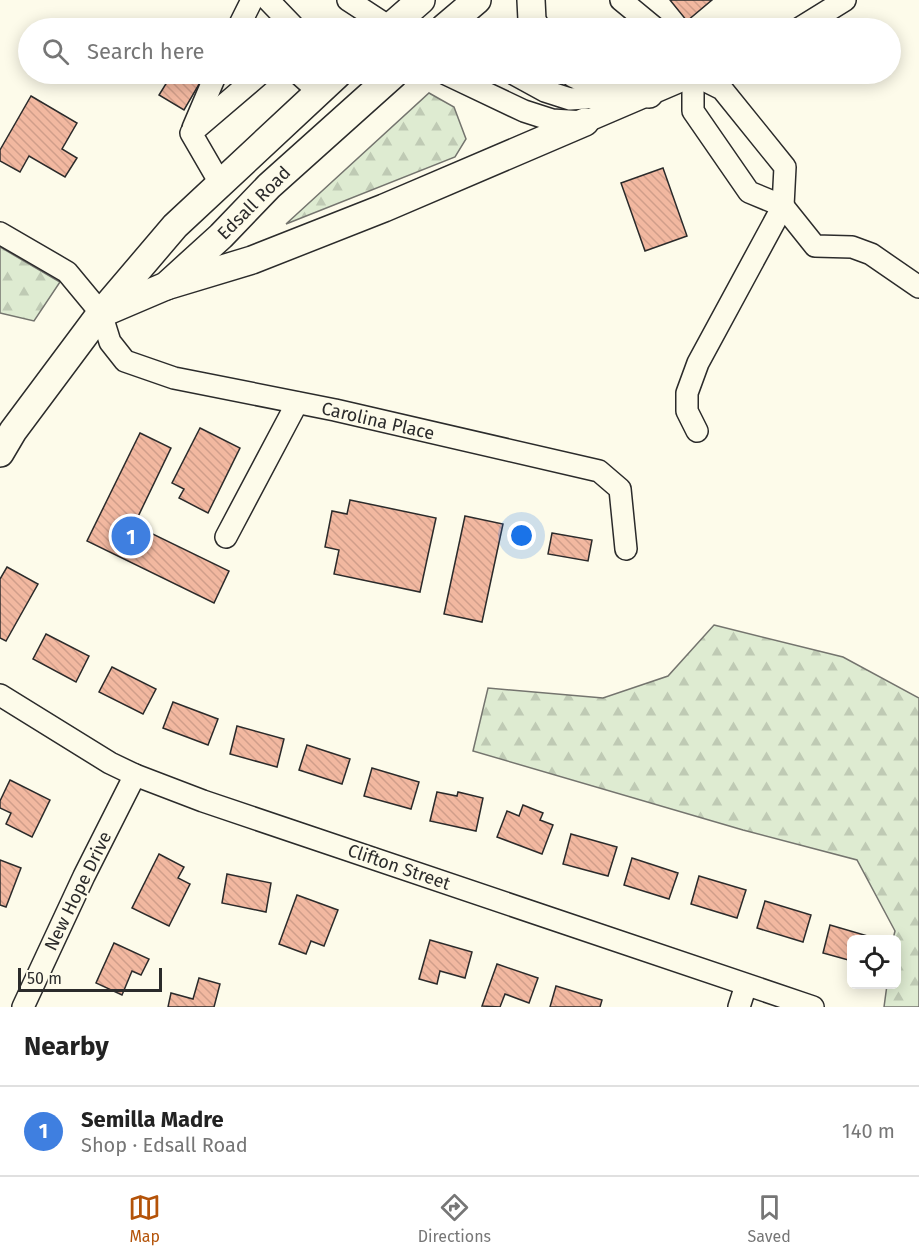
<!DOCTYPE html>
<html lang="en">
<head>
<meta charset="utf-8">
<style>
  body { margin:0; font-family:"Fira Sans",sans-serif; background:#f2f2f2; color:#222 }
  .controls { position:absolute; right:18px; bottom:18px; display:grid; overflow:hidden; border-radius:9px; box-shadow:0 3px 15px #0003 }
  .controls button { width:54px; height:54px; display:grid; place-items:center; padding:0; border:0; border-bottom:2px solid #e0e0e0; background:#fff; color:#222; font:30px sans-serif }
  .scale { position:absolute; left:18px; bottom:15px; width:144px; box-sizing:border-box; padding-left:6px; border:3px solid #2b2b2b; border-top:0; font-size:16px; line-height:21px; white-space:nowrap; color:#2b2b2b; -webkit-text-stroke:4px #fdfbea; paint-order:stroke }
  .you { position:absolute; left:522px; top:536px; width:21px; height:21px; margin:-15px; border:4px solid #fff; border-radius:50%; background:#1a73e8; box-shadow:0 0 0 9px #1a73e833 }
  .badge { display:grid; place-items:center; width:39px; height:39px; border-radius:50%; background:#b45309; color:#fff; font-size:20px; font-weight:700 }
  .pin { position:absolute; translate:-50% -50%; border:3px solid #fff; box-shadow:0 2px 6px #0006 }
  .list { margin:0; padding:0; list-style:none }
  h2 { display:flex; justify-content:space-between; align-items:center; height:78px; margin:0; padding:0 24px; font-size:26px }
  h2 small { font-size:20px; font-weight:400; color:#767676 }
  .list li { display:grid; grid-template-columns:39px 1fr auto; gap:18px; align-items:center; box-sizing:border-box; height:90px; padding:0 24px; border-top:2px solid #e0e0e0 }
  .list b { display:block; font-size:22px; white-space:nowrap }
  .list p { margin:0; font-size:20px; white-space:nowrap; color:#767676 }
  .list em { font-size:20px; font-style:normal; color:#767676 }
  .icon { flex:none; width:33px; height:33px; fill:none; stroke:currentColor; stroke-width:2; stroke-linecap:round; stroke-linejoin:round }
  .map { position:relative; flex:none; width:919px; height:1007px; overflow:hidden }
  .search { position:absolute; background:#fff; box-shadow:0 3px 15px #0003; left:18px; right:18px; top:18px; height:66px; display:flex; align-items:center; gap:15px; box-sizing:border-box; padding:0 21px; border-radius:33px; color:#767676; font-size:22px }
  .sheet { height:168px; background:#fff }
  nav { display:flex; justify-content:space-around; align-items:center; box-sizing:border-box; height:84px; border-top:2px solid #e0e0e0; background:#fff; font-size:16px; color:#767676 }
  nav a { display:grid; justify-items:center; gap:3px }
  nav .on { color:#b45309 }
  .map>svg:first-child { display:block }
  .forest { fill:url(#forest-firs); stroke:#74746e; stroke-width:1.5 }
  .building { fill:url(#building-back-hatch); stroke:#2b2b2b; stroke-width:1.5 }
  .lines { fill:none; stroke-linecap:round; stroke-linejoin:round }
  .minor-casing { stroke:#2b2b2b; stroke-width:24 }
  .major-casing { stroke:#2b2b2b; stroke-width:30 }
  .minor { stroke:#fdfbea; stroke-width:21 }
  .major { stroke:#fdfbea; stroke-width:27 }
  .labels { text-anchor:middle; stroke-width:4.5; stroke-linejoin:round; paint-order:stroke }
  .street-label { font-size:18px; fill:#2b2b2b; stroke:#fdfbea }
</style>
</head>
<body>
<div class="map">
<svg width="919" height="1007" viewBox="0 0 919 1007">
  <defs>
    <pattern id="forest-firs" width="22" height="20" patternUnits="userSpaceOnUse" patternTransform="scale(1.5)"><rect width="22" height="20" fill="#deebd1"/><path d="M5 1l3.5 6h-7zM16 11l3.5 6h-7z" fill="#bfcab4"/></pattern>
    <pattern id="building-back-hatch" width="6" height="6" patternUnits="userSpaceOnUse" patternTransform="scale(1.5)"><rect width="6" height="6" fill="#f2b8a0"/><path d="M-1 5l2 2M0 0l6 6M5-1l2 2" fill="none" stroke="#d09e8a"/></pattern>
  </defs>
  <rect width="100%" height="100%" fill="#fdfbea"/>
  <!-- forest -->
  <g class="forest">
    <polygon points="429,93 454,107 466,139 455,157 286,224"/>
    <polygon points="0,247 60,282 34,321 0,313"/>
    <polygon points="714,625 843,657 919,698 919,1007 884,1007 887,985 896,984 896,940 893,939 895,931 857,860 743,830 473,751 488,688 603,698 668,676"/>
  </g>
  <!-- building -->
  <g class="building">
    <polygon points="670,0 712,0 687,21"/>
    <polygon points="280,14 288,28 264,28"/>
    <polygon points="172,74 205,74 184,110 159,95"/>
    <polygon points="31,96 77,123 62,149 77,158 65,177 29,156 20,172 0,161 0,150"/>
    <polygon points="663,168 687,236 645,251 621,183"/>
    <polygon points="200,428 240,448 208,513 179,498 184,489 172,483"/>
    <polygon points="140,433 171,448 134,525 229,571 214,603 87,541"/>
    <polygon points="350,500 436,518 420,592 334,574 339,550 325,547 332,511 347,514"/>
    <polygon points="465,516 503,524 482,622 444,614"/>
    <polygon points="552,533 592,540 588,561 548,554"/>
    <polygon points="7,567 38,584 6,641 0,638 0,579"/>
    <polygon points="46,634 89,656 76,682 33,659"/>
    <polygon points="112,667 156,689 143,714 99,692"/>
    <polygon points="173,702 218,719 208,745 163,728"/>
    <polygon points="237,726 284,739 277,767 230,754"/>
    <polygon points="307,745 350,759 342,784 299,770"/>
    <polygon points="372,768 419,782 411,809 364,796"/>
    <polygon points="10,780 50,800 32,837 6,824 11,813 0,808 0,801"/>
    <polygon points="437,792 457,796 458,792 483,798 476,831 430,821"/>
    <polygon points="523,805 543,813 540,820 553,825 542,854 497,837 507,811 519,816"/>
    <polygon points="571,834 617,847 608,876 563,864"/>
    <polygon points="159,854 184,867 178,878 190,884 169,926 132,908"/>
    <polygon points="632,858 678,873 669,899 624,885"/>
    <polygon points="0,860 21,868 6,907 0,905"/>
    <polygon points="227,874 271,883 266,912 222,903"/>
    <polygon points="699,876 746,890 737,918 691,904"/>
    <polygon points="297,895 338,910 324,946 311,941 306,954 279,944"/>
    <polygon points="765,901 811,915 803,942 757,928"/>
    <polygon points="830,925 878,939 878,940 852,940 852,961 823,953"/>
    <polygon points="430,940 472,952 465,978 440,971 437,984 419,979"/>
    <polygon points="114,943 149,959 141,975 132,971 122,995 96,983"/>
    <polygon points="497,964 538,978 529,1003 505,994 500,1007 482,1006"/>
    <polygon points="199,978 220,984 214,1007 168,1007 171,993 193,999"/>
    <polygon points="556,986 602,1000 600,1007 550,1007"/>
  </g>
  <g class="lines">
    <!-- minor casing -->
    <g class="minor-casing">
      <g id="minor">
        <polyline points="268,0 295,28"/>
        <polyline points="348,0 391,28"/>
        <polyline points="621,0 655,28"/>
        <polyline points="238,28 252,0"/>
        <polyline points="800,28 845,0"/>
        <polyline points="299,74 318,91"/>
        <polyline points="446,74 524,111 552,120 585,122 697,74"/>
        <polyline points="514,74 545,91 570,99 630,95"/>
        <polyline points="692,74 722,89 785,167 783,206 698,363 687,393 687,411 697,431"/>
        <polyline points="693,75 693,111 749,192 783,206 815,246 852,247 871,254 919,287"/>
        <polyline points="193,128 216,74"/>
        <polyline points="220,183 191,133 260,74"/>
        <polyline points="0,233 67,272 101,313 110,342 125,361 174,378 335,410 599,471 620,489 626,549"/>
        <polyline points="226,537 297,403"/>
        <polyline points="0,695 110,763 135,775 203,801 813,1007"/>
        <polyline points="23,1007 84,876 135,775"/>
        <polyline points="739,1007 746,985"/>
      </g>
    </g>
    <!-- major casing -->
    <g class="major-casing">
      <g id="major">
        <polyline points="531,0 532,20 536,28"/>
        <polyline points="389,28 421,0"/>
        <polyline points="444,28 477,0"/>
        <polyline points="575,74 588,80 649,94"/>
        <polyline points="166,286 252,260 384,208 585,122"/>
        <polyline points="105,312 166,286 221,236 269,186 394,74"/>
        <polyline points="0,453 13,431 101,313 175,226 338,74"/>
      </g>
    </g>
    <!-- minor -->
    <use href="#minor" class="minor"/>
    <!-- major -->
    <use href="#major" class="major"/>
  </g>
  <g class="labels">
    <!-- street labels -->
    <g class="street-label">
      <text transform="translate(254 203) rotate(-45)" y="6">Edsall Road</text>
      <text transform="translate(378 421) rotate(13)" y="6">Carolina Place</text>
      <text transform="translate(399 867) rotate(19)" y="6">Clifton Street</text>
      <text transform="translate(78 891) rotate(-64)" y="6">New Hope Drive</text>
    </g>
  </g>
</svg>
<div class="controls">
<button><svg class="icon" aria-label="locate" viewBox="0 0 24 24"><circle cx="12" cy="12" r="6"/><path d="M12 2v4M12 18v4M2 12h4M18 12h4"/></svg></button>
</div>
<div class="scale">50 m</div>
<div class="you"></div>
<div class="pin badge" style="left:131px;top:536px;background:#3f7fe0">1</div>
<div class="search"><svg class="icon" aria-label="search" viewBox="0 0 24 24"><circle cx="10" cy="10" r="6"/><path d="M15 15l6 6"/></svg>Search here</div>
</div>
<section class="sheet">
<h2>Nearby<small></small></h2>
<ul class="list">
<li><span class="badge" style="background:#3f7fe0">1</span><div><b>Semilla Madre</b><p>Shop · Edsall Road</p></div><em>140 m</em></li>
</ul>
</section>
<nav>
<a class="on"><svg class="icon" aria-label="map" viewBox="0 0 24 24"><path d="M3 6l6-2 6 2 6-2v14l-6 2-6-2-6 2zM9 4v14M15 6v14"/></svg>Map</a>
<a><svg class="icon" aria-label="directions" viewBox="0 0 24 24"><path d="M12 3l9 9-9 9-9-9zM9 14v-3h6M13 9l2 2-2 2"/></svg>Directions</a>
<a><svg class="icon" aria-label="saved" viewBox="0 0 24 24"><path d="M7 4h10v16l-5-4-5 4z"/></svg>Saved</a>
</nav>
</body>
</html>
